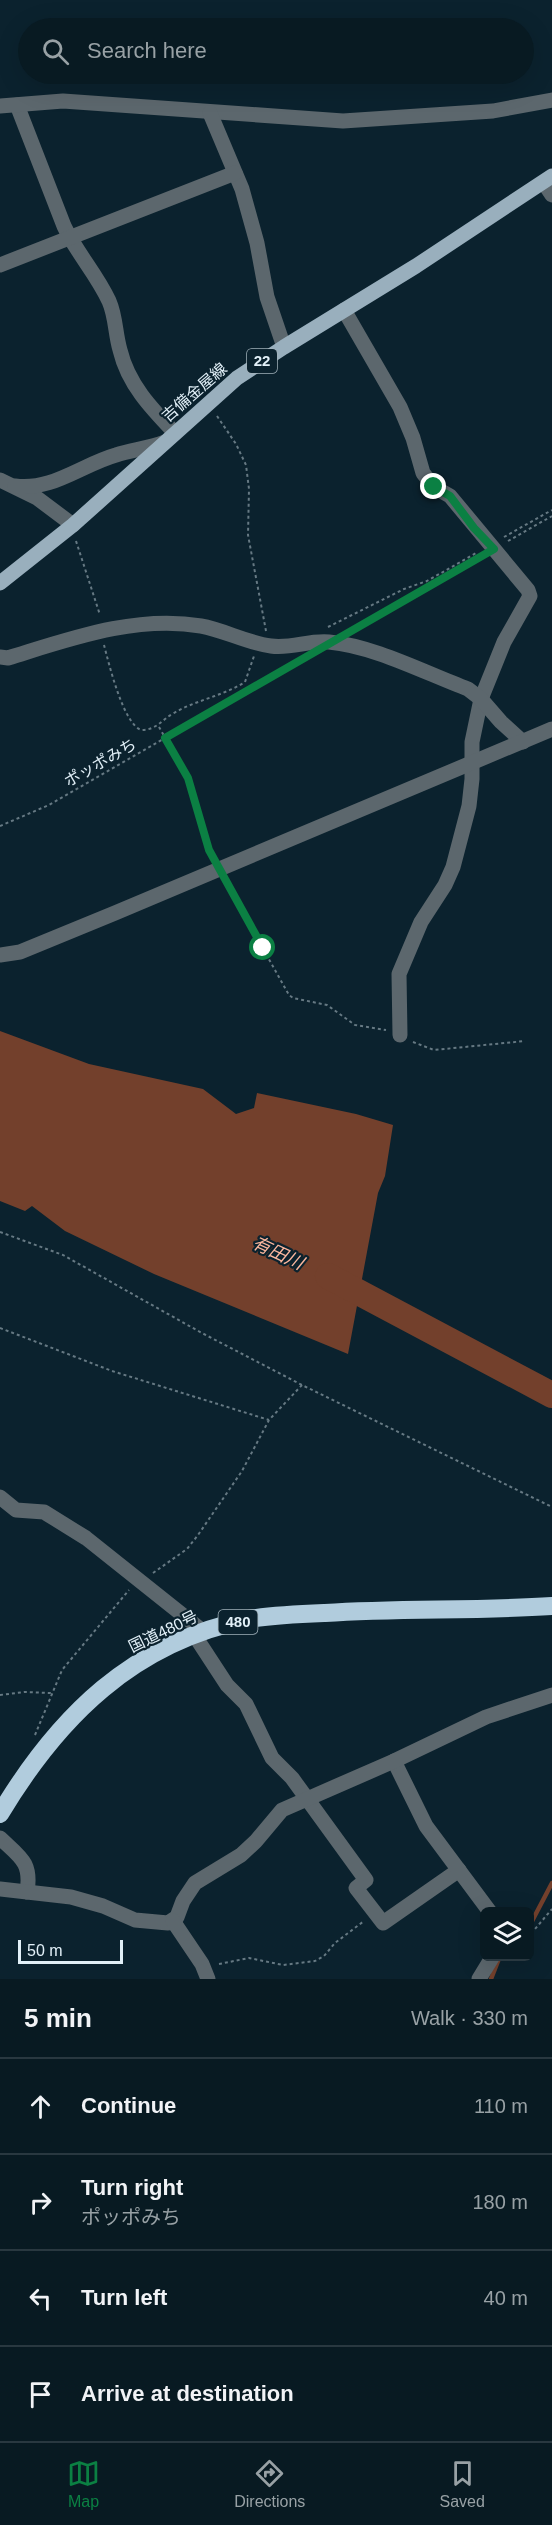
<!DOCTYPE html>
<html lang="en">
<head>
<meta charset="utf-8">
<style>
  body { margin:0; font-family:Arial,"Noto Sans JP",sans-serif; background:#11232a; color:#f1f3f6 }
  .controls { position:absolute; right:18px; bottom:18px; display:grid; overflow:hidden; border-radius:9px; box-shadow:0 6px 24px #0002 }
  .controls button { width:54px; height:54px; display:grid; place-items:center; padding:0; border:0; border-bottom:2px solid #293840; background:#081a22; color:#f1f3f6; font:30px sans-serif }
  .scale { position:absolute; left:18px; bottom:15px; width:105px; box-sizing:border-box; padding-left:6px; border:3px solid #e2f0f8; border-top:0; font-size:16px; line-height:21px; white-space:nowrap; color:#e2f0f8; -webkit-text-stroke:4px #0b222e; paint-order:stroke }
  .stop { position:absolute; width:18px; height:18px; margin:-14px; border:4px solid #0b8043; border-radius:50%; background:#fff }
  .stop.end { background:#0b8043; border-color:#fff; box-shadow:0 2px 6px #0008 }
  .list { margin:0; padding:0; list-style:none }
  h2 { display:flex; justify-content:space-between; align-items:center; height:78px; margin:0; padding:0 24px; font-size:26px }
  h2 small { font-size:20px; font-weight:400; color:#98a1a5 }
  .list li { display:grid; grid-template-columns:39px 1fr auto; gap:18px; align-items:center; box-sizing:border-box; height:96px; padding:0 24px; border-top:2px solid #293840 }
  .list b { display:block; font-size:22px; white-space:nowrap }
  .list p { margin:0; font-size:20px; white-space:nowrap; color:#98a1a5 }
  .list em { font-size:20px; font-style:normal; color:#98a1a5 }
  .icon { flex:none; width:33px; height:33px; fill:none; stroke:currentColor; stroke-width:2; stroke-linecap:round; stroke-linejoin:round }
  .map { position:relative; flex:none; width:552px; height:1979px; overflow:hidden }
  .search { position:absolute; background:#081a22; box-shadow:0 6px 24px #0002; left:18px; right:18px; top:18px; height:66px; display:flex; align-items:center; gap:15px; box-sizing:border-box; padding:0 21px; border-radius:33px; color:#98a1a5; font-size:22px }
  .sheet { height:462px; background:#081a22 }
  nav { display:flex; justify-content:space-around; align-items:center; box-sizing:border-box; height:84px; border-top:2px solid #293840; background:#081a22; font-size:16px; color:#98a1a5 }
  nav a { display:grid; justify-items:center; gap:3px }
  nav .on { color:#0b8043 }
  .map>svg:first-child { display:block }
  .water { fill:#73402c }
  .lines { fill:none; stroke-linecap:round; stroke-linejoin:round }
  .stream { stroke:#73402c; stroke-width:4.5 }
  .river { stroke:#73402c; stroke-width:26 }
  .path { stroke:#667983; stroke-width:2; stroke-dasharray:3 3; stroke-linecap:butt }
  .minor { stroke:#5c676d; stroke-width:15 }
  .major { stroke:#99afbd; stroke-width:15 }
  .highway { stroke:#b1ccdd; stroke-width:18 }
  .route { stroke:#0b8043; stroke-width:8 }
  .labels { text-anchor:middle; stroke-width:4.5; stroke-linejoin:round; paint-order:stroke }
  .shield { fill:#0b222e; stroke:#a2b2bb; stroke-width:1.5 }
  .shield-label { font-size:15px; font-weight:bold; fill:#e2f0f8 }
  .street-label { font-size:16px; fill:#e2f0f8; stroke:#0b222e }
  .water-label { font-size:18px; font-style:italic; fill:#fab69d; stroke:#0b222e }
</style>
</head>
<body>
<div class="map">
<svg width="552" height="1979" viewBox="0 0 552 1979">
  <rect width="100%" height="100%" fill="#0b222e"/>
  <!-- water -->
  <polygon class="water" points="0,1031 89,1064 203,1089 236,1114 254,1108 257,1093 356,1114 393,1125 385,1176 378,1193 348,1354 154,1274 65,1231 32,1206 25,1211 0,1201"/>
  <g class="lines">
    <!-- stream -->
    <g class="stream">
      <polyline points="530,1925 552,1883"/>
      <polyline points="491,1979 500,1956"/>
    </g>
    <!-- river -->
    <polyline class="river" points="328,1276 552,1395"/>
    <!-- path -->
    <g class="path">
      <polyline points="217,416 236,444 246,465 249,489 248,535 266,631"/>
      <polyline points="504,537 552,510"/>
      <polyline points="76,541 100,615"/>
      <polyline points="508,541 552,516"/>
      <polyline points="328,627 404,589 427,581 478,552"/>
      <polyline points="352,631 482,556"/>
      <path d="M104,645C109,664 123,723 141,730C157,730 161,720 174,713C196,700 223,696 245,682L254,656"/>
      <polyline points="159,727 188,778 202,831 213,857"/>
      <polyline points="0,826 49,805 302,659"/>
      <polyline points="225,881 289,995 293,998 327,1005 355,1025 386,1030"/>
      <polyline points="413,1042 434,1050 525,1041"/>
      <polyline points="0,1232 63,1255 200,1332 302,1385 552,1507"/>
      <polyline points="0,1328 112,1371 269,1420"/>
      <polyline points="153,1573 187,1549 198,1535 242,1471 269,1420 302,1385"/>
      <polyline points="0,1695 24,1692 51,1693"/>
      <polyline points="35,1735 62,1670 129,1590"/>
      <polyline points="530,1932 535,1929 552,1909"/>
      <polyline points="219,1964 249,1958 283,1965 315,1961 324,1956 335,1943 364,1921"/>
    </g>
    <!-- minor -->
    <g class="minor">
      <path d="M17,105L64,226C76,252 96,273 109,301C116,317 115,333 120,350C128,384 151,408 175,433"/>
      <polyline points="0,106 63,101 343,121 493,111 552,100"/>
      <polyline points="210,113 242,189 257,243 267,297 284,347"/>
      <polyline points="544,183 552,195"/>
      <polyline points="0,265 235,173"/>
      <polyline points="344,310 400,407 413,438 423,473 434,487 450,496 528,590 530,596 504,642 481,699 472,742 472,779 469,806 453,867 445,885 421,922 399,974 400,1035"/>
      <polyline points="0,480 37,498 73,525"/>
      <path d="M15,486C52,491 81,465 116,455C132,450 149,448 165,442"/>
      <path d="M0,657L8,658C70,639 135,615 201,626C224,630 247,643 271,646C291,649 309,640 329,642C374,646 425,673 468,689L481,699L501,722L523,742"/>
      <polyline points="0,955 20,952 115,913 552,729"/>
      <polyline points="0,1497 16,1510 44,1512 86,1538 204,1632"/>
      <polyline points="195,1636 227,1685 246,1704 272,1758 292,1778 366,1880 356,1888 383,1923 459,1870"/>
      <polyline points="394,1761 426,1826 490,1912"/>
      <path d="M0,1838C20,1857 32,1862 27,1892"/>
      <polyline points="0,1889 71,1897 103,1906 135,1920 168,1923 177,1917 183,1901 195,1883 241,1855 256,1841 282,1810 394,1761 486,1717 552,1695"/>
      <polyline points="173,1921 202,1964 208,1979"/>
      <polyline points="479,1979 493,1956"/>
    </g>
    <!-- major -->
    <polyline class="major" points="0,583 73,525 237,378 284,347 416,266 552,176"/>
    <!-- highway -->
    <path class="highway" d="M0,1814C58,1717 133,1642 249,1619C274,1615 300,1614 325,1613C401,1608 477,1611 552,1606"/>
  </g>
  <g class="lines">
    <!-- route -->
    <polyline class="route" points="263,948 209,850 188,778 165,738 494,549 474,528 450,496 434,487"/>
  </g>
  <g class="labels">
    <!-- shield labels -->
    <g class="shield">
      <rect x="247" y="349" width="30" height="24" rx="4.5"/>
      <rect x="218.5" y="1610" width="39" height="24" rx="4.5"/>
    </g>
    <g class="shield-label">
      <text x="262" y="366">22</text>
      <text x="238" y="1627">480</text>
    </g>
    <!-- street labels -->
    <g class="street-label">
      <text transform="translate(194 392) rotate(-41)" y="6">吉備金屋線</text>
      <text transform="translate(100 762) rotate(-30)" y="6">ポッポみち</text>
      <text transform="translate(163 1631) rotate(-26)" y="6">国道480号</text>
    </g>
    <!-- water labels -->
    <g class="water-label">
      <text transform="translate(278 1253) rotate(25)" y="6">有田川</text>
    </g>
  </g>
</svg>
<div class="controls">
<button><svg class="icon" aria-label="layers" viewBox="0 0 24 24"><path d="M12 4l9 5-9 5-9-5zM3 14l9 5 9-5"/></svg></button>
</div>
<div class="scale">50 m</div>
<div class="stop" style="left:263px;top:948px"></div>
<div class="stop end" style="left:434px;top:487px"></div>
<div class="search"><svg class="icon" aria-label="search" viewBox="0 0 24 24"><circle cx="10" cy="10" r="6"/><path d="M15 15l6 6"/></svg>Search here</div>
</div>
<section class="sheet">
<h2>5 min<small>Walk · 330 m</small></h2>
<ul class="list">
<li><svg class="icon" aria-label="ahead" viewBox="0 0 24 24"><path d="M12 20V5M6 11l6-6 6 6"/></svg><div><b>Continue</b></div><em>110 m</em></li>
<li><svg class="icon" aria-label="right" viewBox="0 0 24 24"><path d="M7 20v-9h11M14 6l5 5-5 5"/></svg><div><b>Turn right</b><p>ポッポみち</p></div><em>180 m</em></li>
<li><svg class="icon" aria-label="left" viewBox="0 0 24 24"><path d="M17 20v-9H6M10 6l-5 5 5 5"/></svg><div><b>Turn left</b></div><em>40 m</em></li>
<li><svg class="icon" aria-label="arrive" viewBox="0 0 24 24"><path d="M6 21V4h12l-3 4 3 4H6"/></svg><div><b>Arrive at destination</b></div></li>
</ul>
</section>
<nav>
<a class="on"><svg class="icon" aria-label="map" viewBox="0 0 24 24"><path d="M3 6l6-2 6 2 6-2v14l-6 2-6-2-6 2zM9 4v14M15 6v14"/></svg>Map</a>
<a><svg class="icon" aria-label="directions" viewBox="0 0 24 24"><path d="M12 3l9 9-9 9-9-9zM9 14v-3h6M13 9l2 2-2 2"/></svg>Directions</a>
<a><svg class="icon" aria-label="saved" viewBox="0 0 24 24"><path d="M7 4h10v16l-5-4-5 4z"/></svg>Saved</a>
</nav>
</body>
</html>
